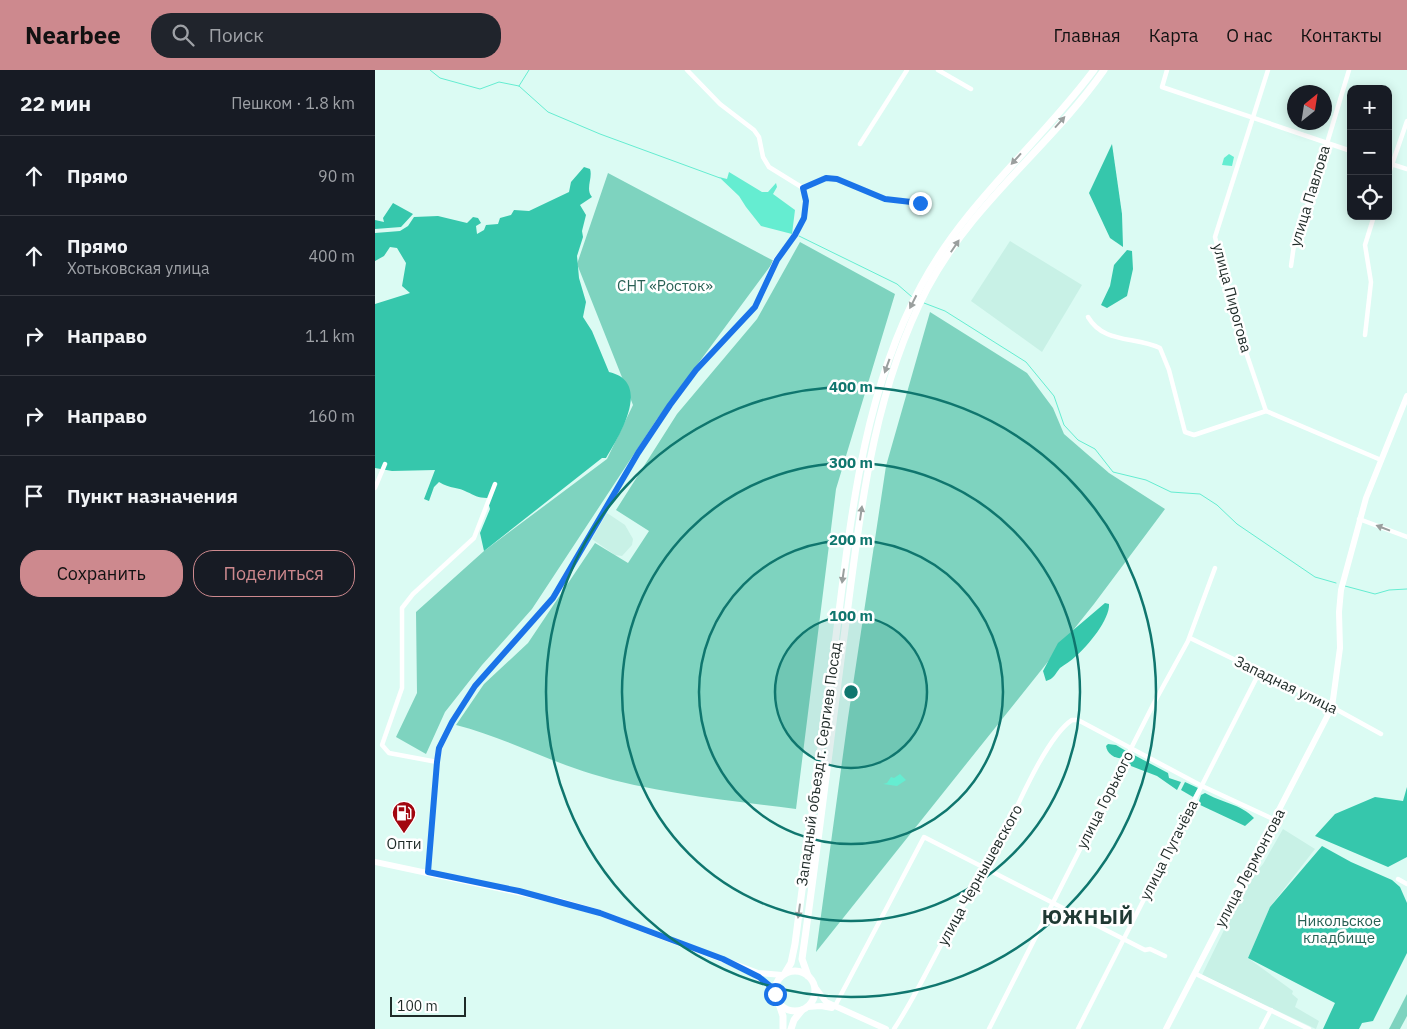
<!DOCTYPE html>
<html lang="ru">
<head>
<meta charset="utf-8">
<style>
  body { margin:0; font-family:"IBM Plex Sans",sans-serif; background:#20242c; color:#f1f3f6 }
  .controls { position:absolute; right:15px; top:15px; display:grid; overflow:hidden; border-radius:10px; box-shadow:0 2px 12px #0003 }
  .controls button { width:45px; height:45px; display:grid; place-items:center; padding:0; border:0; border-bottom:1px solid #363941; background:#171b24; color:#f1f3f6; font:25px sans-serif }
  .compass { position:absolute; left:912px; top:15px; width:45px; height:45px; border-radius:50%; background:#171b24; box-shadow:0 2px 12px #0003; rotate:30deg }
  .scale { position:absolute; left:15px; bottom:12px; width:76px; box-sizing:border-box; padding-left:5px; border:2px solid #1e2a27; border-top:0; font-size:14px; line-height:18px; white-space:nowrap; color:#1e2a27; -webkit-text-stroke:4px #fff; paint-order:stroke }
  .stop { position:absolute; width:15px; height:15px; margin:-11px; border:4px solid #1a73e8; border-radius:50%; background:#fff }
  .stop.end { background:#1a73e8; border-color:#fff; box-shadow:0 1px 5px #0008 }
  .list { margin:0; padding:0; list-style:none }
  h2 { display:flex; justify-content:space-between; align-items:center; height:65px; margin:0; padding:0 20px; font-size:21px }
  h2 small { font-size:16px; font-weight:400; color:#9ea1a6 }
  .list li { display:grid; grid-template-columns:32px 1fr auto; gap:15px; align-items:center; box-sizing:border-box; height:80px; padding:0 20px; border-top:1px solid #363941 }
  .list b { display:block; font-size:19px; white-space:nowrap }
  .list p { margin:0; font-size:16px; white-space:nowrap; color:#9ea1a6 }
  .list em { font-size:16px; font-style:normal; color:#9ea1a6 }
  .actions { display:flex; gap:10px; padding:15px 20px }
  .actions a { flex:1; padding:11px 0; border:1px solid #cd898e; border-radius:20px; text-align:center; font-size:18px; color:#cd898e }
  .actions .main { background:#cd898e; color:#111 }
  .icon { flex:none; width:28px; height:28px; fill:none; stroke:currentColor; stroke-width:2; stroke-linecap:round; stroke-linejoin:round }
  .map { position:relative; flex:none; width:1032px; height:959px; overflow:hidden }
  header { display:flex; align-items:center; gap:30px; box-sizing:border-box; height:70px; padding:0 25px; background:#cd898e; color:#111 }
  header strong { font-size:24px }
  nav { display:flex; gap:28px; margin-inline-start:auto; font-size:18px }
  .search { width:350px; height:45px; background:#20242c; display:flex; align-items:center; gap:12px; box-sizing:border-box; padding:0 18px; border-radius:20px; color:#9ea1a6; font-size:19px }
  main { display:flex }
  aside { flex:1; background:#171b24 }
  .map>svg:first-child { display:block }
  .built { fill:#c8f1e6 }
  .green { fill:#7ed3bf }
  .forest { fill:#36c7ac }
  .water { fill:#65edd1 }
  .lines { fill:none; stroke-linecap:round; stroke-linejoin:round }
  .stream { stroke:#65edd1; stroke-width:1 }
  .street { stroke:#fff; stroke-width:4.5 }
  .secondary { stroke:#fff; stroke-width:6 }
  .primary { stroke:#fff; stroke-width:7 }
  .oneway { fill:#9a9f9e }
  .route { stroke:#1a73e8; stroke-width:6 }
  .ring { fill:none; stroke:#0f766e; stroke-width:2.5 }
  .labels { text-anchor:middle; stroke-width:5; stroke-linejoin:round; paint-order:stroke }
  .street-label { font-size:15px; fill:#1e2a27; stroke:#fff }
  .park-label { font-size:15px; fill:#296155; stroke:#fff }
  .poi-label { font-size:15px; fill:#1e2a27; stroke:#fff }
  .district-label { font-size:20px; font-weight:bold; letter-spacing:1px; fill:#1f3933; stroke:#fff }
  .centre { fill:#0f766e; stroke:#fff; stroke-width:2.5 }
  .ring-label { font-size:15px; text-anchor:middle; font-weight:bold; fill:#0f766e; stroke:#fff; stroke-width:5; stroke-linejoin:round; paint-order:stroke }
</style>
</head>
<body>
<header>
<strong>Nearbee</strong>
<div class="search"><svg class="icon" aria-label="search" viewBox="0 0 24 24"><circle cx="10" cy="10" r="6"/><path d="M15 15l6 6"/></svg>Поиск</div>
<nav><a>Главная</a><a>Карта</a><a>О нас</a><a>Контакты</a></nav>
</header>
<main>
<aside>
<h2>22 мин<small>Пешком · 1.8 km</small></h2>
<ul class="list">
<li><svg class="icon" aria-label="ahead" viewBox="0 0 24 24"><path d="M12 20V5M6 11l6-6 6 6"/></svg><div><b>Прямо</b></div><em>90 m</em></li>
<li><svg class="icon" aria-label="ahead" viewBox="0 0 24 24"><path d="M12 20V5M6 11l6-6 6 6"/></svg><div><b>Прямо</b><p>Хотьковская улица</p></div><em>400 m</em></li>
<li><svg class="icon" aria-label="right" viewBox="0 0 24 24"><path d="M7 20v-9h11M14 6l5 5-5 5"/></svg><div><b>Направо</b></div><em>1.1 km</em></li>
<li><svg class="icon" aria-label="right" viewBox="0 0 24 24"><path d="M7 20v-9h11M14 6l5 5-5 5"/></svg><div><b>Направо</b></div><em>160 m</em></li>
<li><svg class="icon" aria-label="arrive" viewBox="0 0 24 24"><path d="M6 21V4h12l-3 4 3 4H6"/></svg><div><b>Пункт назначения</b></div></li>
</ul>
<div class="actions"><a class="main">Сохранить</a><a>Поделиться</a></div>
</aside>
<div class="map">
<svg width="1032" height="959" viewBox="0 0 1032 959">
  <rect width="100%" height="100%" fill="#dbfbf3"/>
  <!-- built -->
  <g class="built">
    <polygon points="635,171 707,215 667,282 596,231"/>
    <polygon points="232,443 250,455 258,469 257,475 247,486 240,485 217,469"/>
    <polygon points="908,759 940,779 895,837 873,888 918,921 917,924 923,929 920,937 944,951 941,959 827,905 871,815 888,794"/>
  </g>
  <!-- green -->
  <g class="green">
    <polygon points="233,103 399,191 282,349 157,539 107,595 70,642 51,684 21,667 42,623 41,542 109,481 232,389 258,335 202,194"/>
    <path d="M425,172L520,224L461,419L421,739C353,730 283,724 217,704C171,690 128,667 81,655L109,614L153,573L220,473L253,493L274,461L241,440L302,344L382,249Z"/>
    <polygon points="555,242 652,303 678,338 689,364 734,403 790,439 719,534 441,882 473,648 511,396"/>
    <polygon points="1032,924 1032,946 1025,959 1014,959"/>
  </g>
  <!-- forest -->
  <g class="forest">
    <polygon points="737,74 747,144 748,177 735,168 714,123"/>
    <path d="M209,97L215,99C218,108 210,119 217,127L205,135L211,145L207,161L208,167L202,186L204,208L211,232L208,247L217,261L234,302C278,312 244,366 231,388H227L109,481L105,463L115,439L112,428C103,428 99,425 92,422C84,417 75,419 64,412L59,417L54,431L49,429L60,400L17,401L0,398V234L35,223L27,216L31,193L22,178L15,177L9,186L0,191V163L25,161L33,156L39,147L63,146L92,153L98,147L103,148L106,153L101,156L102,164L109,160L111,155L123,154L125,148L136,145L139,140L154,141L194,122L196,112Z"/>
    <polygon points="18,133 38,144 26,157 0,159 0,150 9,152 8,148"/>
    <polygon points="752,180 757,181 758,199 752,226 732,238 726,235 735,216 739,195"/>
    <path d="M730,533L734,534C735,549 713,576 701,586C696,591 690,594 685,598C680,604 679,609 671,611L668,601L683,573Z"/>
    <path d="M733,674L741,675L751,681L748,688C740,689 732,684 731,676Z"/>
    <polygon points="759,685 793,703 794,708 806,712 802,720 782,706 756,696 752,693"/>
    <polygon points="810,712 823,718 818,727 806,720"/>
    <polygon points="1032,717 1032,787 1013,797 940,766 960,744 1000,727 1028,731"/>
    <path d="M830,723C845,732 866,734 879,748L870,756L823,734L826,725Z"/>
    <polygon points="947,776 976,792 1017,810 1025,817 1032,833 1032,883 998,951 987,953 984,959 948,959 960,933 873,888 895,837"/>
  </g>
  <!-- water -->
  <g class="water">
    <polygon points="854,84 859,87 857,96 847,95 849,88"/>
    <polygon points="354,102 387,122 393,122 401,113 402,117 398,124 420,140 417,164 386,156 371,137 364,126 344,107 352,109"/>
    <polygon points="525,704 531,710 522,716 508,714 512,713 516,707 519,708"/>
  </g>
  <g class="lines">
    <!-- stream -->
    <g class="stream">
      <polyline points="55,0 65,8 105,19 124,12 144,16 173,42 225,64 345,108"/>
      <polyline points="144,16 154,0"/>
      <polyline points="424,166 522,214 537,227"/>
      <polyline points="549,233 570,241 651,292 679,326 689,355 703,370 720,379 738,402 771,410 796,422 825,424 842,435 862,454 940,507 961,513"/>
      <polyline points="970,516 1000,524 1014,520 1032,519"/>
    </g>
    <!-- street -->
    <g class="street">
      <polyline points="563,0 596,19"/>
      <polyline points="792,0 787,17 976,81"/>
      <polyline points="485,74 532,0"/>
      <polyline points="1013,93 1032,99"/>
      <polyline points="1013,106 1032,51"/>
      <polyline points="428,118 451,108 462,109 510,129 545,133"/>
      <polyline points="916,196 919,175 941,110 974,0"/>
      <path d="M713,247C729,274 759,266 785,278L794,300L810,362L819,365L891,341"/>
      <polyline points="990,265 996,212 990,175 999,146"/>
      <polyline points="891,341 862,256 840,167 893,0"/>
      <polyline points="891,341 1006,390"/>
      <polyline points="0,418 10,394"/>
      <polyline points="984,449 1032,467"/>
      <polyline points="815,568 957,637 1006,664"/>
      <polyline points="62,692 14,683 7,675 27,618 27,538 38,524 99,468 120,414"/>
      <polyline points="53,802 62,692 65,678 77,652 100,616 179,528 263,383 295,335 321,300 380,237 401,189 421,165 429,148 431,131 428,118 394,97 388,87 384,67 379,60 345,34 312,0"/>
      <polyline points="1023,809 1032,814"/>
      <polyline points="821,904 934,959"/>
      <polyline points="460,936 549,767 770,880 775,879 790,886"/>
      <path d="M519,959C543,923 560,883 582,846C593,827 606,810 616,791C634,757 668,669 697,650H703L827,716L900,750"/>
      <polyline points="614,959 779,633 813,571 840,498"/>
      <polyline points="703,959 885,601"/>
      <polyline points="886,959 896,940"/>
    </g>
    <!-- secondary -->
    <g class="secondary">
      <polyline points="0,792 184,831 225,843 383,903 407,905"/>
      <polyline points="379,904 400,920"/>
      <polyline points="440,917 451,932 511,959"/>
      <polyline points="432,937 446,936 457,938"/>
      <polyline points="791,959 957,637 965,578 964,542 966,520 991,428 1032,326"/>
    </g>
    <!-- primary -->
    <g class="primary">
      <circle cx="420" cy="921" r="20"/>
      <path d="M410,903L416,893L420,874C433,771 447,669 461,566C476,446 488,324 546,216C590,133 664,74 719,0"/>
      <path d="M433,906L427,889C443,777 456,664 471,552C486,438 498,323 552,219C597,133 675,77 729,0"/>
      <polyline points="404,934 408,946 408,959"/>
      <polyline points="416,959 419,950 427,940"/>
    </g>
  </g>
  <!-- one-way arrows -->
  <defs><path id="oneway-solid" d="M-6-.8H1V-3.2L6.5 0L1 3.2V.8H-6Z" transform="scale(1.25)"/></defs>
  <g class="oneway">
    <use href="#oneway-solid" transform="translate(685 52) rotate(-48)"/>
    <use href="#oneway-solid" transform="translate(641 89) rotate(132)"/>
    <use href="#oneway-solid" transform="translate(580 176) rotate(-56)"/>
    <use href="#oneway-solid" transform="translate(538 232) rotate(117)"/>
    <use href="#oneway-solid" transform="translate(512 296) rotate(110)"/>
    <use href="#oneway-solid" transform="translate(486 443) rotate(-82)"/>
    <use href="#oneway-solid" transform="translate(1008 458) rotate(-159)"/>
    <use href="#oneway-solid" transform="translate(468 506) rotate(98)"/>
    <use href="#oneway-solid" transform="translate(424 841) rotate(98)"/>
  </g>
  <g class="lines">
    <!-- route -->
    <polyline class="route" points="400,924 400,920 384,907 348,889 225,843 144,821 53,802 62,692 64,678 77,652 100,616 178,528 263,383 295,335 321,300 380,237 402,190 420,165 429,148 431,131 428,118 451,108 462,109 510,129 545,133"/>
  </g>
  <!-- distance rings -->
  <circle cx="476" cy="622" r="76" fill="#0f766e" fill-opacity=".12"/>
  <g class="ring">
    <circle cx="476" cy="622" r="76"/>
    <circle cx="476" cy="622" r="152"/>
    <circle cx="476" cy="622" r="229"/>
    <circle cx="476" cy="622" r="305"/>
  </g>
  <!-- icons -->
  <defs>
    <g id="fuel-pin" transform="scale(1.25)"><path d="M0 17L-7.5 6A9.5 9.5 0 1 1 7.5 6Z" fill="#a20710" stroke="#fff"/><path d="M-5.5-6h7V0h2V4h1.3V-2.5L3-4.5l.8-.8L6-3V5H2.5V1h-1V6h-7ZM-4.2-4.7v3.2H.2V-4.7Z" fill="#fff"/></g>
  </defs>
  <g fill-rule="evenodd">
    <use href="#fuel-pin" x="29" y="743"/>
  </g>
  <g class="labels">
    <!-- street labels -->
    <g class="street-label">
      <text transform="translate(935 126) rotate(-73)" y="5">улица Павлова</text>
      <text transform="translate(857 228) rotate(75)" y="5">улица Пирогова</text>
      <text transform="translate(911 615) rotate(26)" y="5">Западная улица</text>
      <text transform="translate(444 694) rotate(-82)" y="5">Западный объезд г. Сергиев Посад</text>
      <text transform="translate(730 730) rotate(-63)" y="5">улица Горького</text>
      <text transform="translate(794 780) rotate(-63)" y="5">улица Пугачёва</text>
      <text transform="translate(875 798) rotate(-62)" y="5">улица Лермонтова</text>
      <text transform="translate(605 805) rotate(-61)" y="5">улица Чернышевского</text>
    </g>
    <!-- park labels -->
    <g class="park-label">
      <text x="290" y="221">СНТ «Росток»</text>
      <text x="964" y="856">Никольское<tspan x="964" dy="17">кладбище</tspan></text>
    </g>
    <!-- poi labels -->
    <g class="poi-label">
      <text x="29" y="779">Опти</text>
    </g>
    <!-- district labels -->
    <g class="district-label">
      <text x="713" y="854">ЮЖНЫЙ</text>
    </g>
  </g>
  <circle cx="476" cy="622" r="8" class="centre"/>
  <g class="ring-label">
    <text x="476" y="322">400 m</text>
    <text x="476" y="398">300 m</text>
    <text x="476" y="475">200 m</text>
    <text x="476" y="551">100 m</text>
  </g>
</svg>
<div class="controls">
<button>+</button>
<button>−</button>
<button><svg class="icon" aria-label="locate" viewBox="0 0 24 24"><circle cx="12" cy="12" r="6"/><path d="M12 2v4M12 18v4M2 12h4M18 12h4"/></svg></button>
</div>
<svg class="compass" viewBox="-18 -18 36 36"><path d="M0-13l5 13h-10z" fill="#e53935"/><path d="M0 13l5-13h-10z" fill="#9ea1a6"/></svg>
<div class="scale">100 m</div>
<div class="stop" style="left:400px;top:924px"></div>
<div class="stop end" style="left:545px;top:133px"></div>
</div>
</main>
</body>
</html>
